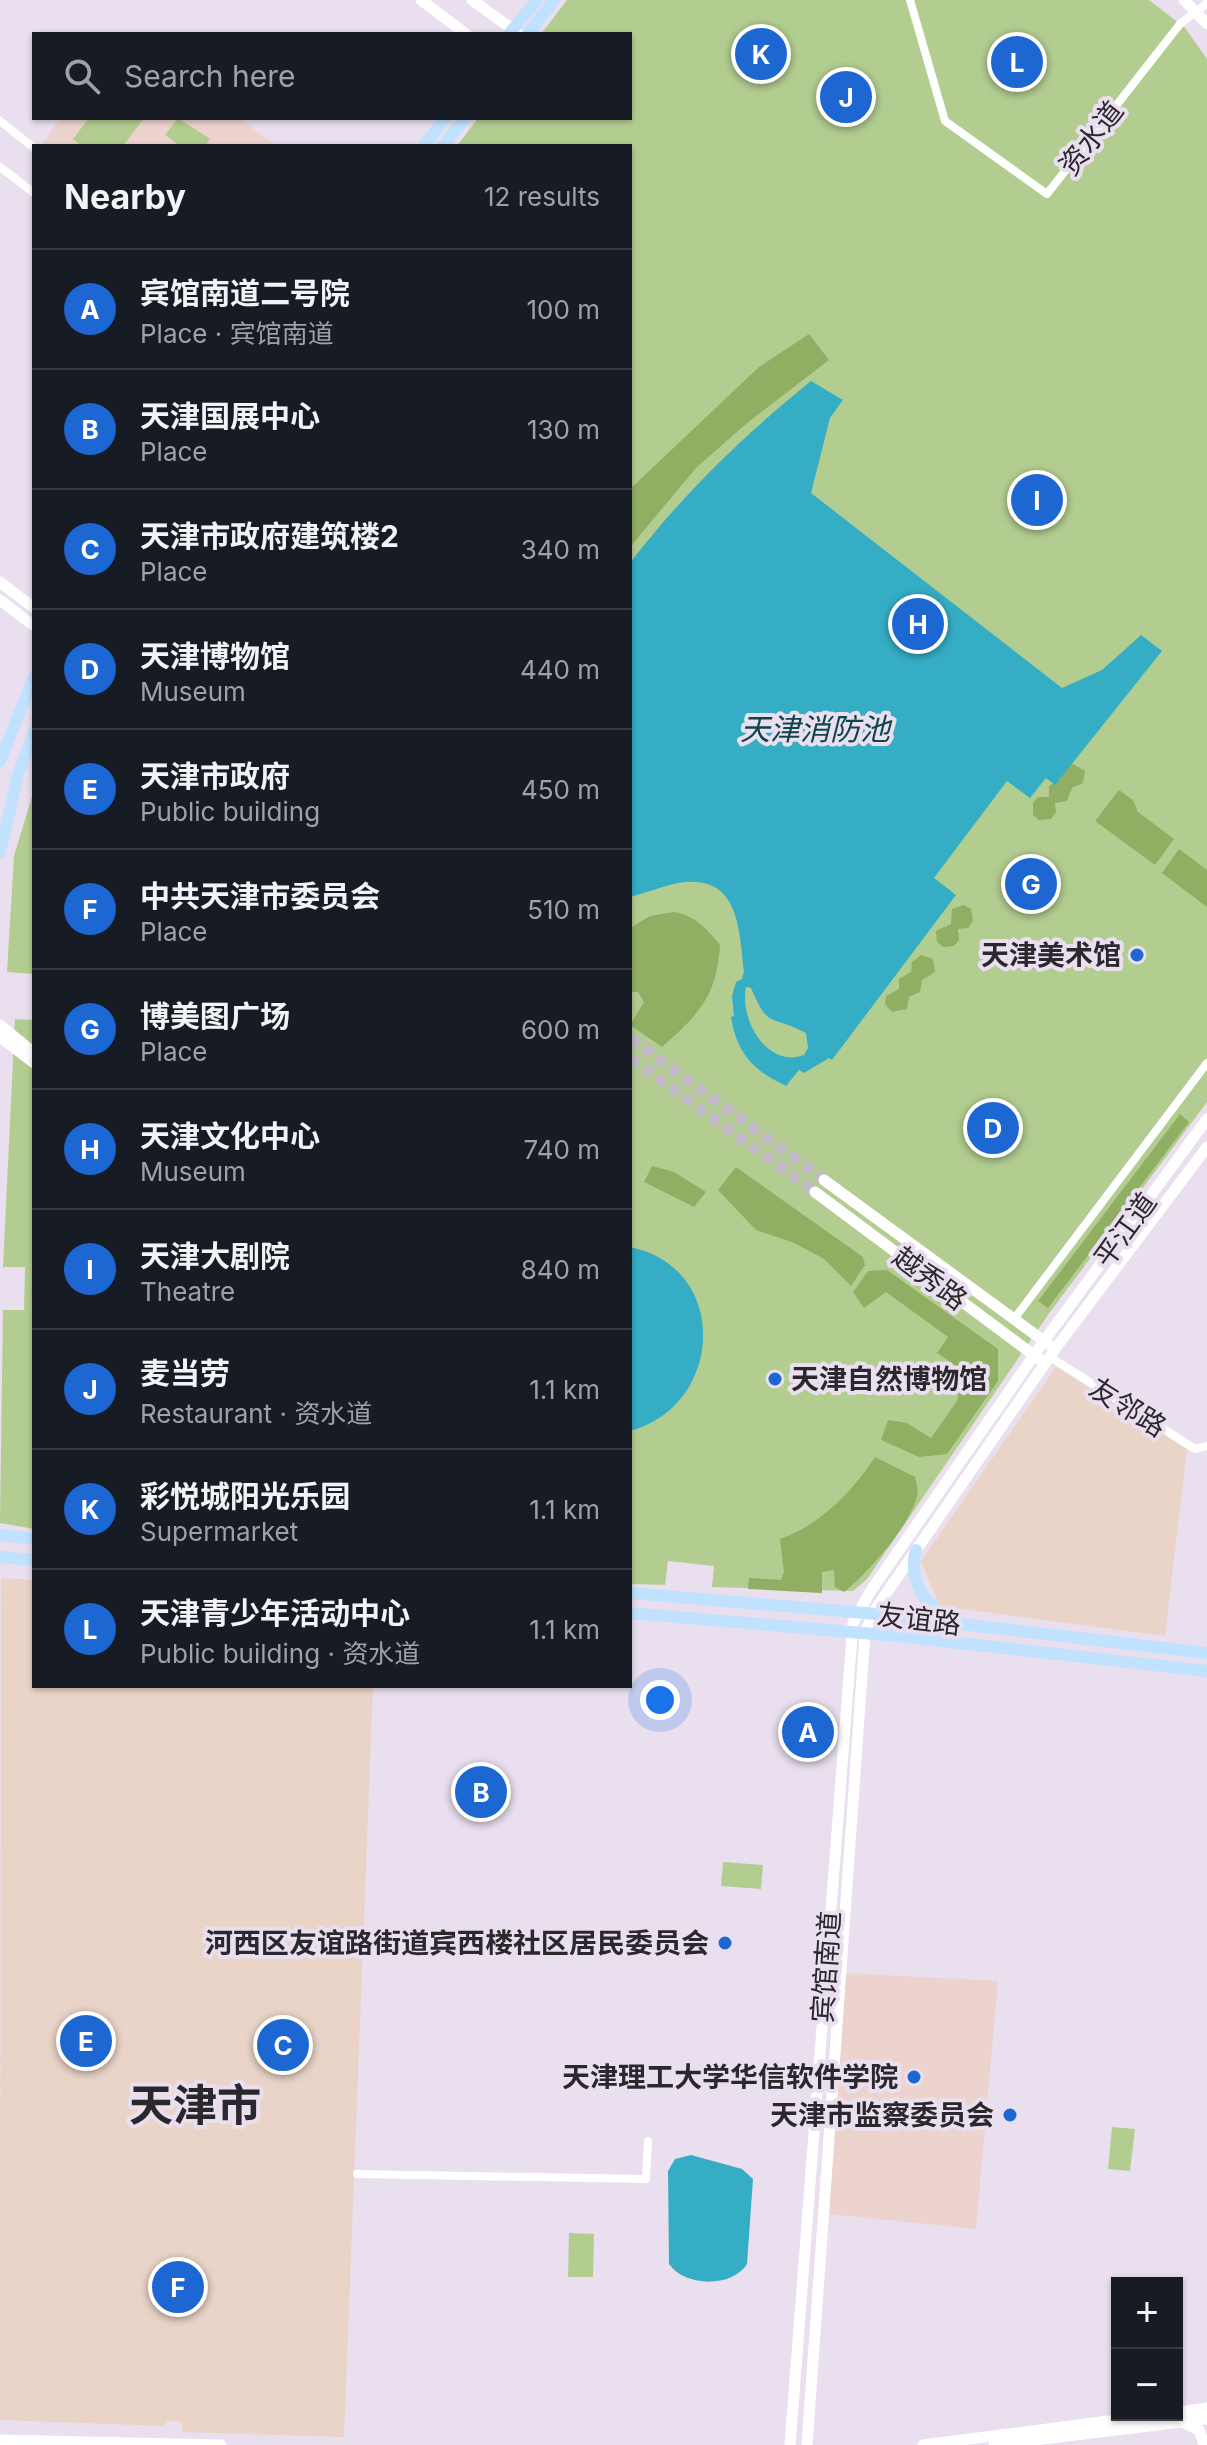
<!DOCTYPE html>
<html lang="en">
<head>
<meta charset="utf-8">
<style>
  body { margin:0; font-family:Inter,"Noto Sans SC",sans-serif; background:#20242c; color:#f1f3f6 }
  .controls { position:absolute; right:24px; bottom:24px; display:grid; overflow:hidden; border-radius:0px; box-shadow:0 2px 6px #0004 }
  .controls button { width:72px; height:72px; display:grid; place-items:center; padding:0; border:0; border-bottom:2px solid #363941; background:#171b24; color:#f1f3f6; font:40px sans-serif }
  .you { position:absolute; left:660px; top:1700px; width:28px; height:28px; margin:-20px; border:6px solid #fff; border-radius:50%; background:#1a73e8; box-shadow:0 0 0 12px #1a73e833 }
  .badge { display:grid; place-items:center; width:52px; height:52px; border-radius:50%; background:#1d67d2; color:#fff; font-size:26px; font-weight:700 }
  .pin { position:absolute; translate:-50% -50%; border:4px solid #fff; box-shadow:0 2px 8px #0006 }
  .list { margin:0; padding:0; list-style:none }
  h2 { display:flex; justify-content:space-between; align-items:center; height:104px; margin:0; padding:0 32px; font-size:34px }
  h2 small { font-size:26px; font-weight:400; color:#9ea1a6 }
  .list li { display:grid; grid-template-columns:52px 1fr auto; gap:24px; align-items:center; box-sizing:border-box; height:120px; padding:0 32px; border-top:2px solid #363941 }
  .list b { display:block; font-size:30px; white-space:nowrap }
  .list p { margin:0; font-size:26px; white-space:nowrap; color:#9ea1a6 }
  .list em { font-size:26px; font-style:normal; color:#9ea1a6 }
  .icon { flex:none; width:44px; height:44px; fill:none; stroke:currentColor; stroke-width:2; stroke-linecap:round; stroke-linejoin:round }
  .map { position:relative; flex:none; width:1207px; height:2445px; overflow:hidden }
  .search { position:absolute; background:#171b24; box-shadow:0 2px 6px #0004; left:32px; top:32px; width:600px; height:88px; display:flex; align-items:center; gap:20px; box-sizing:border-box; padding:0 28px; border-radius:0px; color:#9ea1a6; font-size:30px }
  .panel { position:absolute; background:#171b24; box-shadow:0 2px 6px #0004; left:32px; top:144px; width:600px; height:1544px; border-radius:0px }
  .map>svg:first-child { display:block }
  .commercial { fill:#ead4c8 }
  .education { fill:#edd3ce }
  .green { fill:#b3cd91 }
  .forest { fill:#91af63 }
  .water { fill:#35aec5; fill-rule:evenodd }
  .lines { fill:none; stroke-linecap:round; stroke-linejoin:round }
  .secondary-tunnel { stroke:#c3bac7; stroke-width:11; stroke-dasharray:11 5.5; stroke-linecap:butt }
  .street { stroke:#fff; stroke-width:8 }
  .secondary { stroke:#fff; stroke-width:11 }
  .primary { stroke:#c1e2fe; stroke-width:12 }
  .poi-dot { fill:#1d67d2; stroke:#e9dfee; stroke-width:3 }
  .labels { text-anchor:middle; stroke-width:8; stroke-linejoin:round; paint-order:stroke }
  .street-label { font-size:28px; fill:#2b282d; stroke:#e9dfee }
  .poi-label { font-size:28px; font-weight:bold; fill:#2b282d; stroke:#e9dfee; text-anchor:end }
  .water-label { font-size:30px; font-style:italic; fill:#0f444d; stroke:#e9dfee }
  .town-label { font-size:44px; font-weight:bold; fill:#2b282d; stroke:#e9dfee }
</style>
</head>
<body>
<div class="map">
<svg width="1207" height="2445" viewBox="0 0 1207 2445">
  <rect width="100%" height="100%" fill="#e9dfee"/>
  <!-- commercial -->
  <g class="commercial">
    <polygon points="1056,1367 1187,1449 1165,1636 940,1606 921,1561"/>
    <polygon points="1,1578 34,1580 34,1686 373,1686 344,2437 182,2432 182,2422 166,2421 165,2426 0,2420"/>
  </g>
  <!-- education -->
  <g class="education">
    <polygon points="60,118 239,118 276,146 41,146"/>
    <polygon points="845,1973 998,1981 976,2229 828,2214"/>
  </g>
  <!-- green -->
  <g class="green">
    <polygon points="567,0 1149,0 1185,28 1207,59 1207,1102 1050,1312 867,1579 853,1591 712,1587 714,1566 668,1561 665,1585 630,1584 630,146 457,146 478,118 630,118 630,34 541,34"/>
    <polygon points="89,118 144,118 123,146 82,146 73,139"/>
    <polygon points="178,118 210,139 205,146 180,146 165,135"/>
    <polygon points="34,790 34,974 7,972 14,856"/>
    <polygon points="15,1019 34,1020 34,1529 0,1523 3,1310 24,1310 25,1267 3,1267"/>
    <polygon points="723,1862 763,1865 761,1889 721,1886"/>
    <polygon points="1112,2127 1135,2129 1130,2171 1108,2169"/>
    <polygon points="569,2233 594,2234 593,2277 568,2277"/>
  </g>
  <!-- forest -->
  <g class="forest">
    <polygon points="809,334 829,360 747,423 696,468 630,547 630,489 759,367"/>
    <polygon points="1071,763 1085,771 1083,783 1072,788 1067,801 1055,803 1056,812 1051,819 1039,820 1033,815 1033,803 1038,797 1049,797 1049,786 1061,779 1061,774"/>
    <polygon points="1119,790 1133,800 1138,812 1174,839 1155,865 1095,821"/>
    <polygon points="1179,849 1207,870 1207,907 1162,873"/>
    <polygon points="964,905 971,909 973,921 968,928 958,929 959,940 954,946 943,947 937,942 936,931 951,924 952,909"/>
    <path d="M674,912C696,916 706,928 720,945C717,996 699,1014 662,1047L630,1025L644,1002L638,992H630V928L650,916Z"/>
    <polygon points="921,955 933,959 935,972 922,980 920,992 909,997 907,1009 892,1012 885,1004 886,996 899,989 899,979 911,972 912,962"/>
    <polygon points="1180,1114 1189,1122 1048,1308 1038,1301"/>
    <polygon points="652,1166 674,1172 706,1192 694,1207 644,1182"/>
    <polygon points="736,1167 863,1257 865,1265 851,1286 824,1259 794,1243 756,1230 718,1190"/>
    <polygon points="887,1270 998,1349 998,1381 947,1454 919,1457 881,1440 888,1420 907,1423 931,1438 957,1401 964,1371 937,1353 948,1337 886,1292 864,1308 853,1292 868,1271"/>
    <path d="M875,1457L915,1477C916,1483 919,1490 917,1496C910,1526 868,1573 844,1592L835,1587L834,1570L822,1572V1593L748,1589L749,1578L781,1580L784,1572L780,1539C820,1525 852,1492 875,1457Z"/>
  </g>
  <!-- water -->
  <g class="water">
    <path d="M811,381L843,400L830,418L811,493L1062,688L1102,670L1141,635L1162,651L1055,785L1046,778L1030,798L1007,781L934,878L956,895L832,1060L829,1058L804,1073L799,1070L786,1086C754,1071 737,1054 731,1017L734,1016L732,996L736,982L742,979L744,971C739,928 739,873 678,883C662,886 646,893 630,897V563C683,494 744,435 811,381ZM746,987L751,988C769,1030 770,1014 806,1033L808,1048L804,1055C767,1069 739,1019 746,987Z"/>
    <path d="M630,1247C730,1267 725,1405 630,1431Z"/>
    <path d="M691,2155L742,2169L753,2179L747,2264C732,2288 685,2287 669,2264L668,2171L675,2159Z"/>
  </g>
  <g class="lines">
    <!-- secondary-tunnel -->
    <g class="secondary-tunnel">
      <polyline points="630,1038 824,1180"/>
      <polyline points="630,1058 815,1192"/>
    </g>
    <!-- street -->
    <g class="street">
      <polyline points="910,0 945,121 1047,194 1180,24 1207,3"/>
      <polyline points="0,121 34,148"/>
      <polyline points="0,167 34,193"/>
      <polyline points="1014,1319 1207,1063"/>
      <polyline points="1050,1357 1195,1449 1207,1446"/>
      <polyline points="357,2174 646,2179 648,2141"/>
    </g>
    <!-- secondary -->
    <g class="secondary">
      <polyline points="421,0 466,34"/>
      <polyline points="472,0 519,34"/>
      <polyline points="1184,0 1207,24"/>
      <polyline points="0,582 34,608"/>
      <polyline points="0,600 34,626"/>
      <polyline points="0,1025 34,1053"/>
      <polyline points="0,1037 34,1063"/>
      <polyline points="824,1180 1048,1344"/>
      <polyline points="815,1192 1039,1359"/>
      <polyline points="1186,2411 1207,2408"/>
      <polyline points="1178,2412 1201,2419"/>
      <polyline points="1184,2423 1199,2430 1204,2443"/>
      <polyline points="0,2440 221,2445"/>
      <polyline points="790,2445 853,1623 870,1592 1044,1341 1207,1119"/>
      <polyline points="807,2445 865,1634 872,1614 1055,1349 1207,1147"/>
      <polyline points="923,2445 1155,2415"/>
      <polyline points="994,2445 1207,2419"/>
    </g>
    <!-- primary -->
    <g class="primary">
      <polyline points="509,34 537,0"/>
      <polyline points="528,34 554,0"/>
      <polyline points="424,146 445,118"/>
      <polyline points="443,146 465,118"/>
      <polyline points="0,761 34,676"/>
      <polyline points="0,853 18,775 34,731"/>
      <polyline points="0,1535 34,1539"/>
      <path d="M916,1550C907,1581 927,1611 957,1618"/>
      <polyline points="0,1557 34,1560"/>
      <polyline points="630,1593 866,1613 1207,1653"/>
      <polyline points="630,1613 897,1636 1207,1671"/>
    </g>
  </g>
  <!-- markers -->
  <g class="poi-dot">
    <circle cx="1137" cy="955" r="8"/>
    <circle cx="775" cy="1379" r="8"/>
    <circle cx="725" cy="1943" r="8"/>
    <circle cx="914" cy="2077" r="8"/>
    <circle cx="1010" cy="2115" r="8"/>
  </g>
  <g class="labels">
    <!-- street labels -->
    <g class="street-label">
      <text transform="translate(1091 138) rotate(-52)" y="10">资水道</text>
      <text transform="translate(1125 1230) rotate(-54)" y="10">平江道</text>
      <text transform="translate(930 1278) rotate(37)" y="10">越秀路</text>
      <text transform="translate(1128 1407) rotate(32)" y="10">友邻路</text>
      <text transform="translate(919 1619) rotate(7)" y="10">友谊路</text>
      <text transform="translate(826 1967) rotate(-86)" y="10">宾馆南道</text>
    </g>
    <!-- poi labels -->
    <g class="poi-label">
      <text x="1121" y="965">天津美术馆</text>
      <text x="791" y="1389" text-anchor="start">天津自然博物馆</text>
      <text x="709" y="1953">河西区友谊路街道宾西楼社区居民委员会</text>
      <text x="898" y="2087">天津理工大学华信软件学院</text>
      <text x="994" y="2125">天津市监察委员会</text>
    </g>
    <!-- water labels -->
    <g class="water-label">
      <text x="815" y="740">天津消防池</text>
    </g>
    <!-- town labels -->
    <g class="town-label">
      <text x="195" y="2121">天津市</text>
    </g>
  </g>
</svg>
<div class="controls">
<button>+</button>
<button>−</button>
</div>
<div class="you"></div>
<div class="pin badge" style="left:808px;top:1732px">A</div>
<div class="pin badge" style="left:481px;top:1792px">B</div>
<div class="pin badge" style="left:283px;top:2045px">C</div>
<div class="pin badge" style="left:993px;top:1128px">D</div>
<div class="pin badge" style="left:86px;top:2041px">E</div>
<div class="pin badge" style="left:178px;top:2287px">F</div>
<div class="pin badge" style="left:1031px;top:884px">G</div>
<div class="pin badge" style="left:918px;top:624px">H</div>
<div class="pin badge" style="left:1037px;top:500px">I</div>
<div class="pin badge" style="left:846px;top:97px">J</div>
<div class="pin badge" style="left:761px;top:54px">K</div>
<div class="pin badge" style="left:1017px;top:62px">L</div>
<div class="search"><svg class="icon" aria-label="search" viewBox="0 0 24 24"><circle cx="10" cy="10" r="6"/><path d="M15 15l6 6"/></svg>Search here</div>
<section class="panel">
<h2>Nearby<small>12 results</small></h2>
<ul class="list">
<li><span class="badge">A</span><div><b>宾馆南道二号院</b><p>Place · 宾馆南道</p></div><em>100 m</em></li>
<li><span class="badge">B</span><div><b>天津国展中心</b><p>Place</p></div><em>130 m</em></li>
<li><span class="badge">C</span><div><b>天津市政府建筑楼2</b><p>Place</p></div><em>340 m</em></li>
<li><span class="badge">D</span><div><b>天津博物馆</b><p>Museum</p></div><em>440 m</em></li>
<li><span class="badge">E</span><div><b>天津市政府</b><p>Public building</p></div><em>450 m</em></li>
<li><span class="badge">F</span><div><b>中共天津市委员会</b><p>Place</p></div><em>510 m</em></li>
<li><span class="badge">G</span><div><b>博美图广场</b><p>Place</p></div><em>600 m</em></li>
<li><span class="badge">H</span><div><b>天津文化中心</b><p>Museum</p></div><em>740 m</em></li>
<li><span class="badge">I</span><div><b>天津大剧院</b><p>Theatre</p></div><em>840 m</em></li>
<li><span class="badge">J</span><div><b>麦当劳</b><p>Restaurant · 资水道</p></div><em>1.1 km</em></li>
<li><span class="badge">K</span><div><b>彩悦城阳光乐园</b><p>Supermarket</p></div><em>1.1 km</em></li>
<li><span class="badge">L</span><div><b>天津青少年活动中心</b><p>Public building · 资水道</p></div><em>1.1 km</em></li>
</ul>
</section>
</div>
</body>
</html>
